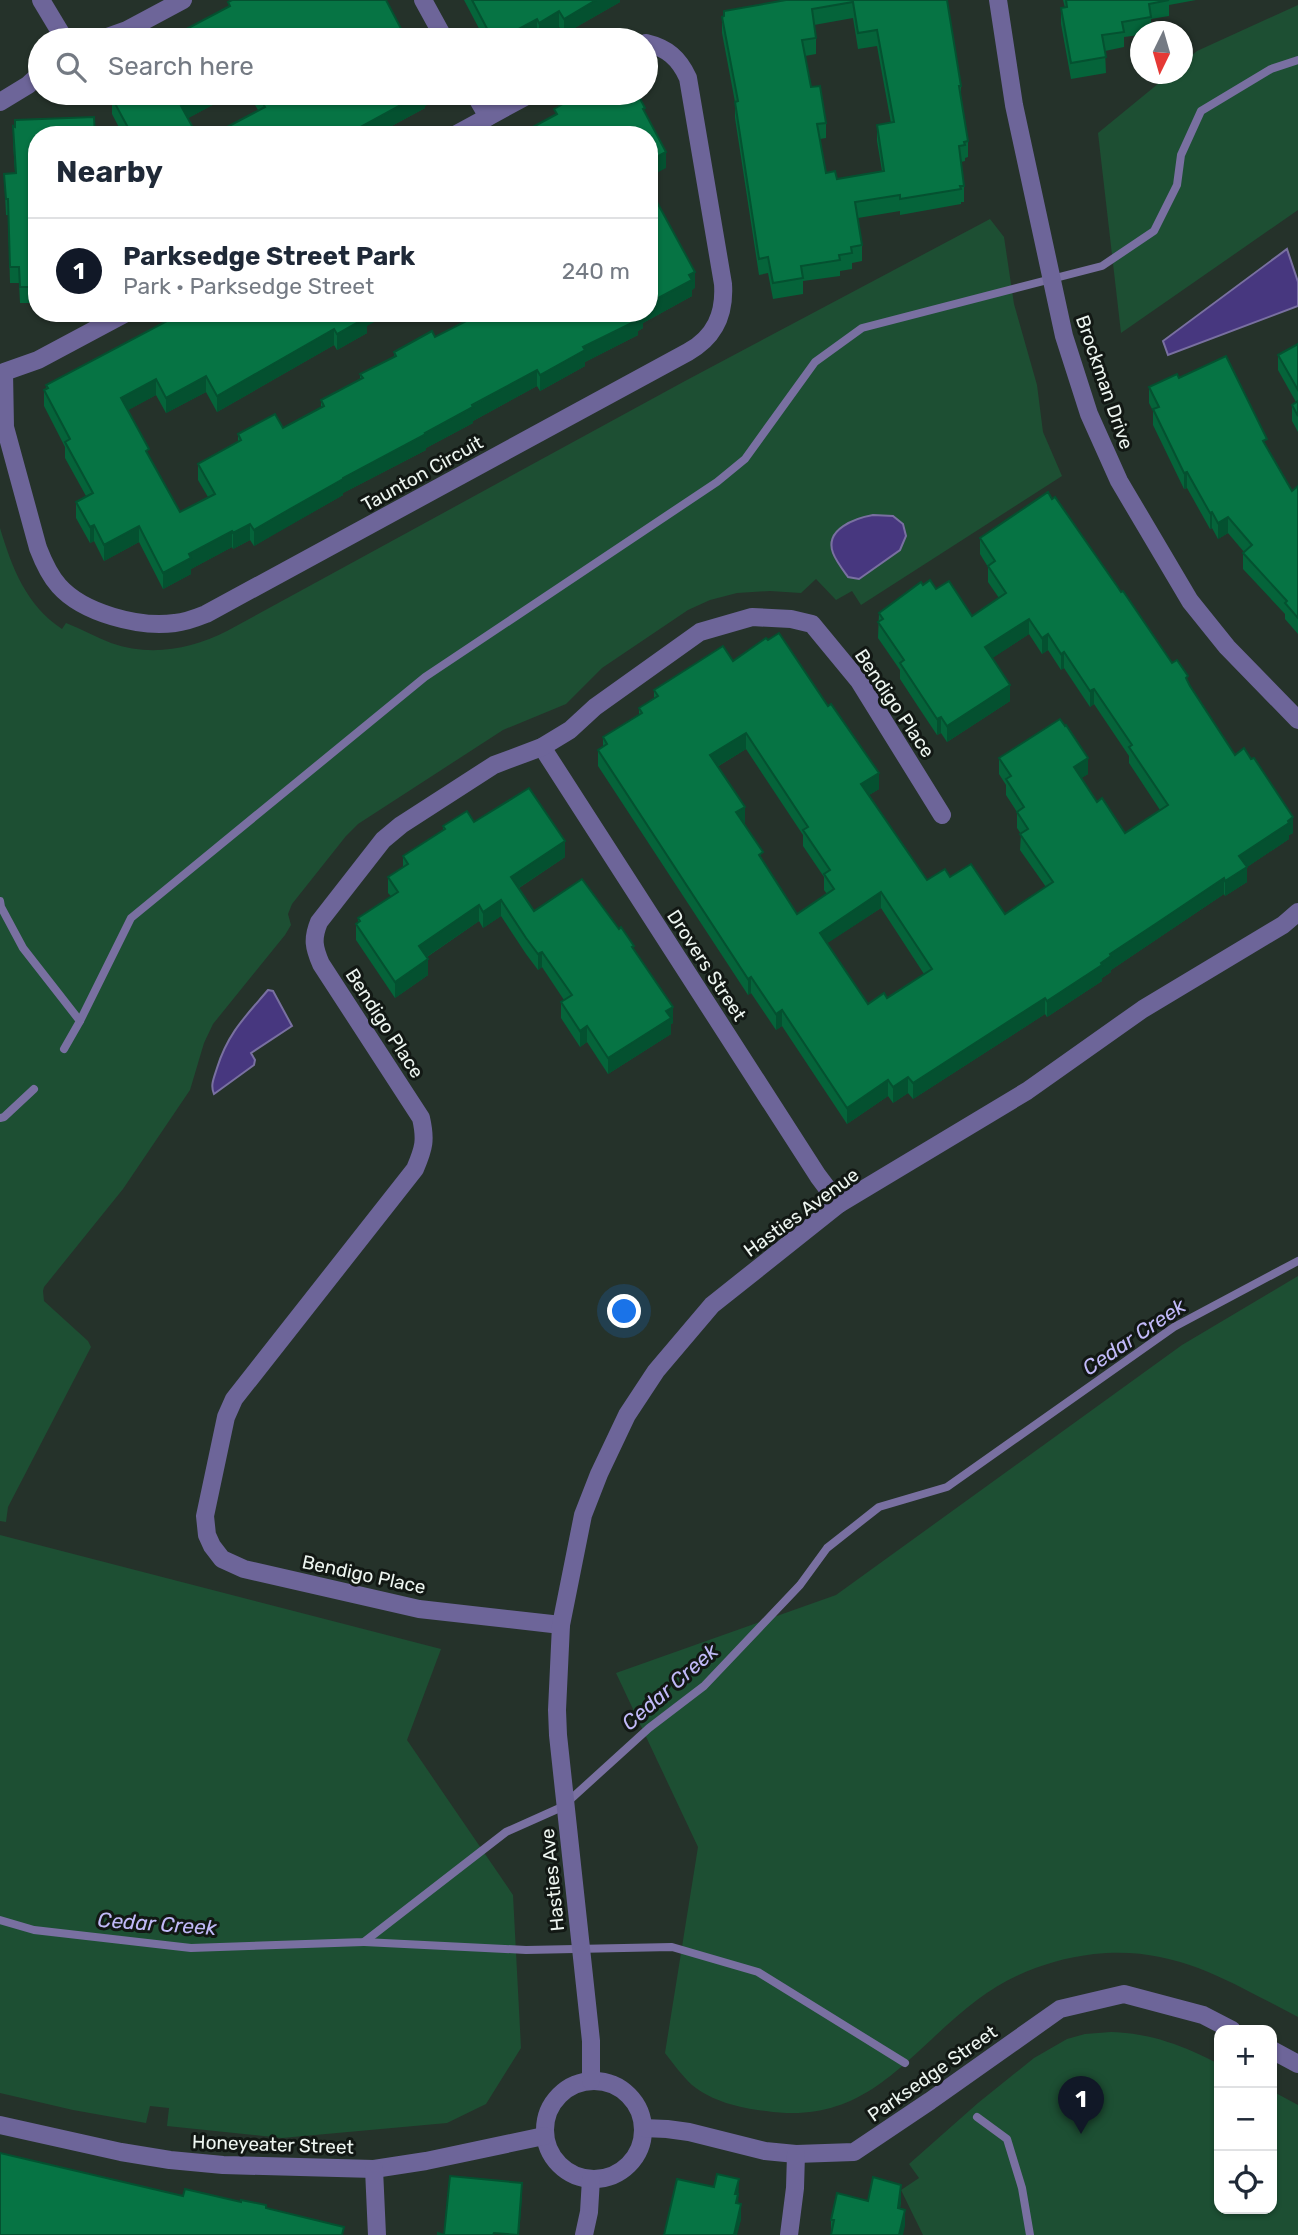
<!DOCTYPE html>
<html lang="en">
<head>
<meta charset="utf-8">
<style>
  body { margin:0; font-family:Rubik,sans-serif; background:#f2f2f3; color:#1f2937 }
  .controls { position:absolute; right:21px; bottom:21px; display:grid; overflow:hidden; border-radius:14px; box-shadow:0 2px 5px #0004 }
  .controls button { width:63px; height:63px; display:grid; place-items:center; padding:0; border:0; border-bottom:2px solid #e0e1e3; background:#fff; color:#1f2937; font:35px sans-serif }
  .compass { position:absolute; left:1130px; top:21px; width:63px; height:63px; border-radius:50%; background:#fff; box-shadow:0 2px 5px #0004; rotate:185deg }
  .you { position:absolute; left:625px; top:1312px; width:24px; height:24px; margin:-18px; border:5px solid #fff; border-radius:50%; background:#1a73e8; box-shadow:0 0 0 10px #1a73e833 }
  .badge { display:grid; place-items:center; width:46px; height:46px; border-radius:50%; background:#111827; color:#fff; font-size:23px; font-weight:700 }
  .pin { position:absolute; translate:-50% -58px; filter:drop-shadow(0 2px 4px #0008) }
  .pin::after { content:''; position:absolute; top:37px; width:24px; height:21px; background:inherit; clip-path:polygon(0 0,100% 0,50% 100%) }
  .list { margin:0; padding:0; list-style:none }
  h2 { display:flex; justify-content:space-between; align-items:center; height:91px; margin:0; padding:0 28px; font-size:30px }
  h2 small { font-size:23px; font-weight:400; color:#747a83 }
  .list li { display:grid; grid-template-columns:46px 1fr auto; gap:21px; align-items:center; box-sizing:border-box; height:105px; padding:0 28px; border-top:2px solid #e0e1e3 }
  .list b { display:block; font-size:26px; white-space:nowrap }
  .list p { margin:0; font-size:23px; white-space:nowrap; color:#747a83 }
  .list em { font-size:23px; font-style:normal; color:#747a83 }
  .icon { flex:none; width:38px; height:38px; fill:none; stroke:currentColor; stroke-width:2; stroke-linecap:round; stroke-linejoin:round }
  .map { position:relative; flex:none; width:1298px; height:2235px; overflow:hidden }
  .search { position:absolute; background:#fff; box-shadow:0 2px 5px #0004; left:28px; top:28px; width:630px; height:77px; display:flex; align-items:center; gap:18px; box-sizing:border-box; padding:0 24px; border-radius:38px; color:#747a83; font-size:26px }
  .panel { position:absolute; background:#fff; box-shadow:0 2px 5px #0004; left:28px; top:126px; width:630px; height:196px; border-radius:28px }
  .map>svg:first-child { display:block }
  .green { fill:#1d4f33 }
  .water { fill:#47377f; stroke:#7970a1; stroke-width:2 }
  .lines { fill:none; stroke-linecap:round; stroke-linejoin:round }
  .stream { stroke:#7970a1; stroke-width:8 }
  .minor { stroke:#6d6599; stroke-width:18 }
  .wall { fill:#05643a; fill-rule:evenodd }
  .shaded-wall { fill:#045130 }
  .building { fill:#067444; stroke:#045130; stroke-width:2; fill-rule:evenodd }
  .labels { text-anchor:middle; stroke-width:6; stroke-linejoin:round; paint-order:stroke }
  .street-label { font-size:19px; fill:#edf5f0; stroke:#121814 }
  .water-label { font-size:21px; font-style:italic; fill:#c1b9f8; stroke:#121814 }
</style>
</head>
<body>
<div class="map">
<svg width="1298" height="2235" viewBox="0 0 1298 2235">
  <rect width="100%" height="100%" fill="#25322a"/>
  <!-- green -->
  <g class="green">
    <polygon points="1298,5 1298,210 1121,333 1098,133 1170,74 1182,74 1183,63 1197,51"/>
    <path d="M990,219L1004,237L1014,304L1037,385L1043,432L1062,476L861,605L852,591L836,600L816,579L801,593L770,591L737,593L710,600L688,610L602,668L566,704L503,730L358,824L346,836L292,904L288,914L291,925L285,935L213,1024L204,1043L190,1090L123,1189L44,1287L43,1291L44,1301L88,1341L91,1347L8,1507L6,1522L0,1521V528C12,568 26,605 62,629L66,623C81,629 96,637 111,643C151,657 191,649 227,631L685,381Z"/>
    <path d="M1298,1276V2017C1230,1982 1175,1945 1094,1954C1052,1959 1011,1974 977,2000C906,2054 868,2126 766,2111C740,2108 713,2102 692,2085C682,2076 673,2063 665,2053L698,1847L616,1673L836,1595L1182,1345Z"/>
    <polygon points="0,1535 441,1649 407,1740 513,1895 521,2048 486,2104 447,2123 282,2138 167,2126 169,2108 150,2106 146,2123 73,2110 0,2093"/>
    <path d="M1111,2032C1151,2033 1184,2046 1219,2064V2209H1272V2091L1298,2105V2235H923L901,2190L919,2178L909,2164L978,2103L1034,2058L1067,2039L1085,2034Z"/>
  </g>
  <!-- water -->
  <g class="water">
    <polygon points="1287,249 1298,282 1298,306 1168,355 1163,341"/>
    <path d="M873,515L893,516L903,524L906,536L900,550L859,579L848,577C843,570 836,561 833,553C824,529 856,518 873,515Z"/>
    <path d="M268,990L273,991L292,1026L251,1053L255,1060L254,1065L214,1094C210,1085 214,1078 217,1068C228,1033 245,1017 268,990Z"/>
  </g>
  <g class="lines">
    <!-- stream -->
    <g class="stream">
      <polyline points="0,901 1,907 23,948 80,1021 64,1049"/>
      <polyline points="80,1021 131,918 425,677 717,482 745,459 815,362 862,328 1102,266 1154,231 1177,185 1181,155 1201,111 1271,69 1298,60"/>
      <polyline points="0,1118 4,1117 34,1089"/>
      <polyline points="0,1920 34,1930 191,1948 364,1942 506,1832 562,1807 649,1728 704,1686 800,1585 827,1548 879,1507 947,1487 1174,1327 1298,1261"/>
      <polyline points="364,1942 526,1950 672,1947 758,1972 905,2063"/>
      <polyline points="977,2117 1007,2139 1022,2188 1030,2235"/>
    </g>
    <!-- minor -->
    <g class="minor">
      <polyline points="41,0 65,40"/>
      <polyline points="423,0 445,40"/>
      <polyline points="998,0 1014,105 1064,336 1089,414 1119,481 1190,601 1227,647 1298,720"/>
      <polyline points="99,40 127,30 183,0"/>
      <polyline points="474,93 488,117"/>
      <polyline points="0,102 28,85 40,74"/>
      <polyline points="455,135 532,93"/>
      <path d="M126,313L38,360L4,372L5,427L38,548C43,561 49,575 59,586C83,613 139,628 175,623C186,622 196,618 206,614L688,352C715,337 725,314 723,284L688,78C679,58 667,48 646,43"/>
      <polyline points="542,747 818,1176 839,1204"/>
      <path d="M561,1625L419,1609L244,1569L222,1559L212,1546L207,1535L205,1516L226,1417L234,1399L415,1169C424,1148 426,1140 421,1118L321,964C314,948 312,939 319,922L383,840L401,825L494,765L542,747L570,730L595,707L700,632L752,617L791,619L812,624L859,681L942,815"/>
      <polyline points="1272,2050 1298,2064"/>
      <circle cx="594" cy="2130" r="49"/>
      <polyline points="591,2081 591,2041 558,1735 557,1710 561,1625 583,1515 599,1474 627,1415 656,1371 712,1305 839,1204 1027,1091 1143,1009 1283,925 1298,912"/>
      <polyline points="0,2125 121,2152 170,2160 223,2165 374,2169 426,2161 544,2136"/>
      <polyline points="643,2128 667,2129 689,2132 765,2151 796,2154 854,2152 930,2101 1060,2009 1124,1994 1203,2015 1232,2030"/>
      <polyline points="374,2169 377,2235"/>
      <polyline points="584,2235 589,2212 591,2179"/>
      <polyline points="789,2235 795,2188 796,2154"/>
    </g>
  </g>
  <!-- wall -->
  <g class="wall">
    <polygon points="464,0 620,0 620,2 564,34 559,27 539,38 537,35 528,40 485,40"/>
    <path d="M783,0H947L961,86V99L968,141V157L965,158V161L961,162L964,186V202H961V204L900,215V211L858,218L862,245V261L852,263V269L840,271V276L803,281V294L773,299L768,273L759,275L735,118V102L722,33V17L724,16V11L783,1ZM853,18L858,49L877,46L891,123L877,125V141L882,171L837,179L826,173L820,139L826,138V123L811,87L805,56L816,54V38L814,25Z"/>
    <polygon points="1063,0 1196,0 1169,5 1169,16 1151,19 1151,32 1140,32 1140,35 1124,37 1124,47 1105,51 1106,73 1071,79 1061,24 1061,8 1065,8"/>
    <polygon points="113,93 235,93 188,118 197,135 123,135 112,114 112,98 115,97"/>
    <polygon points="248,93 430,93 430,103 425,106 425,108 375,135 212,135 258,110"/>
    <polygon points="15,120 37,135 37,303 20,303 19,283 10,283 8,215 6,215 4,174 15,173 13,142 13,126 15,126"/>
    <polygon points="695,288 692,290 692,296 643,323 643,328 638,331 638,335 585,362 585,366 540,391 537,386 473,421 473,423 426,448 426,450 343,493 343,495 276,533 254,546 250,540 233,549 232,547 191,569 191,574 163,589 139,542 104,561 94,541 90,543 76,518 76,502 86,496 65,458 65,447 44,406 44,390 46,389 46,385 182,313 367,326 367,333 337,350 334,345 217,412 206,392 166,413 156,395 128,410 149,456 180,512 208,497 198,480 198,464 238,442 238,434 283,428 321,407 321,400 360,379 360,374 394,357 394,352 435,337 480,313 649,313"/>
    <polygon points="1298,344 1298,432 1292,421 1292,405 1296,402 1278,370 1278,355"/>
    <polygon points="1179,378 1267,448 1292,491 1298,486 1298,634 1285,619 1285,614 1243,569 1243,553 1244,552 1228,533 1218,539 1212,528 1210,529 1187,488 1184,489 1153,425 1153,411 1149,403 1149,387"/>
    <path d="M980,538L1117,586L1172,663L1188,683L1235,755L1293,833L1289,835V839L1247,867V882L1225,896L1224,894L1157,939L1111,970V972L1102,978V981L1076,998L1047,1017L1045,1014L913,1099L908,1093L893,1103L888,1096L847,1124L782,1026L776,1030L751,993L748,995L598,766V750L603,747V737L639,715V708L654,698V690L733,661L879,789L869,795L927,880L950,877L1005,914L1046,887L1020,850L1021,834L1017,828V812L1006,795V785L999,774V758L1088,774L1081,778L1097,802L1125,833L1160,810L1129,763V756L1094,704L1090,707L1064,668L1061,670L1048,650L1042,654L1029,634L992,658L1010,701L947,742L941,733L937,735L919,708L900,679V670L878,638L879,613L923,585L936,589L972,616L999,598L988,582V567L980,554ZM746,749L803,835V846L824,877V890L827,894L797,914L763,861L744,823H745L717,767ZM881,908L924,974L887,998L868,1004L827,943Z"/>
    <polygon points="474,822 565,857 519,888 534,911 634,949 673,1023 671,1024 671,1034 608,1074 587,1042 580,1047 561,1018 561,1002 564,1000 542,967 538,970 526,954 501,916 483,928 479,921 427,957 428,975 395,998 356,940 356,924 358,922 358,918 391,896 388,893 388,877 403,868 403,856 443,830 443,826"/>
    <polygon points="868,2201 901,2201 900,2208 905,2226 831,2235 831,2220"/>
  </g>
  <!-- shaded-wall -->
  <g class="shaded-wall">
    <polygon points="596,0 620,0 620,2 564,34 564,19"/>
    <polygon points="559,11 559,27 539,38 539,23"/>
    <polygon points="537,19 537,35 528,40 498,40"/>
    <polygon points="206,93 235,93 181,122 181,106"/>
    <polygon points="423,93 430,93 430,103 425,106 425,108 375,135 346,135"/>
    <polygon points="666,152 666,168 649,177 649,161"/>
    <polygon points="695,272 695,288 692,290 692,296 643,323 643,328 638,331 638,335 585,362 585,366 540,391 540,375 583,347 636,316 641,313 649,313 649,303"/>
    <polygon points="364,313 391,313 367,326 367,333 337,350 337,334"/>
    <polygon points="334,329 334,345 217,412 217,396"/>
    <polygon points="537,370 537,386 473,421 473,423 426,448 426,450 343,493 343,495 254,546 254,530 343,478"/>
    <polygon points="206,376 206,392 166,413 166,398"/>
    <polygon points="156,379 156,395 121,414 121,398"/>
    <polygon points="1187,472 1187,488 1184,489 1184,473"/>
    <polygon points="1212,512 1212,528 1210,529 1210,513"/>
    <polygon points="1228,517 1228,533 1218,539 1218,523"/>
    <polygon points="250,524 250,540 233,549 233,533"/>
    <polygon points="94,525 94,541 90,543 90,527"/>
    <polygon points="139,526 139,542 104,561 104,545"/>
    <polygon points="232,531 232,547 191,569 191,574 163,589 163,573 189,554"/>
    <polygon points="1029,619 1029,634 985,663 985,647"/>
    <polygon points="1048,634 1048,650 1042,654 1042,638"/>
    <polygon points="1064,652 1064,668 1061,670 1061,654"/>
    <polygon points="1010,685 1010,701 947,742 947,726"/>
    <polygon points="1094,689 1094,704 1090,707 1090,691"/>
    <polygon points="941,717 941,733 937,735 937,719"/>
    <polygon points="746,733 746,749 710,771 710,755"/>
    <polygon points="1088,758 1088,774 1074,783 1074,767"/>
    <polygon points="879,773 879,789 861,800 861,784"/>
    <polygon points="745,807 745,823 736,828 736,812"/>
    <polygon points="1293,817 1293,833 1289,835 1289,839 1247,867 1247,882 1225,896 1225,881 1239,856"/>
    <polygon points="565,841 565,857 511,893 511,877"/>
    <polygon points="1224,878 1224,894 1111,970 1111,972 1102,978 1102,981 1047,1017 1047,1001 1110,954"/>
    <polygon points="881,892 881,908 820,948 820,933"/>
    <polygon points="501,900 501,916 483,928 483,912"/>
    <polygon points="479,905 479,921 419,962 419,946"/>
    <polygon points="542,952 542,967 538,970 538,954"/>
    <polygon points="428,959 428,975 395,998 395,982"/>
    <polygon points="751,977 751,993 748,995 748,979"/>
    <polygon points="1045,998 1045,1014 913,1099 913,1083"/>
    <polygon points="673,1007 673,1023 671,1024 671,1034 608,1074 608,1058"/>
    <polygon points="782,1010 782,1026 776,1030 776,1014"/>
    <polygon points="587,1026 587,1042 580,1047 580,1031"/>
    <polygon points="908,1077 908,1093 893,1103 893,1087"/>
    <polygon points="888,1080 888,1096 847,1124 847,1108"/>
    <polygon points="739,2179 738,2210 735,2194"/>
    <polygon points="522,2183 522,2199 519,2235 518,2235"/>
    <polygon points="901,2185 901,2201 898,2224 898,2208"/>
    <polygon points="741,2204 741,2220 737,2235 734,2235"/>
    <polygon points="905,2210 905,2226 903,2235 899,2235"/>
  </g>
  <!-- building -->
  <g class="building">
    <polygon points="232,0 386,0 407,40 176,40 177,40 175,35 230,6 228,2"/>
    <polygon points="472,0 596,0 564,19 559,11 539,23 537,19 498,40 493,40"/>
    <path d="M786,0H947L961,86H959L968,141L964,142L965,145L959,146L964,186H960L961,189L900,199V195L855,202L862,245L851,247L852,253L839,255L840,260L801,266L803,278L773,283L768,257L759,259L735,102L738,101L722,17L724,16V11ZM853,2L858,33L877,30L894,122L877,125L884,171L837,179L835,171L826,173L817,124L826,123L820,86L811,87L802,40L816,38L812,9Z"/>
    <polygon points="1066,0 1169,0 1149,4 1151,17 1122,22 1124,32 1102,35 1106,57 1071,63 1061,8 1067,7"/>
    <polygon points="122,93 206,93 181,106 197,135 132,135 112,98"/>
    <polygon points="257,93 423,93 346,135 212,135 265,107"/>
    <polygon points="596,93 637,93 645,108 643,109 666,152 649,161 649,135 518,135 557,114 554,109 577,96 580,102"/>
    <polygon points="94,117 95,135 37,135 37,287 20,287 19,267 10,267 8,199 6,199 4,174 16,173 13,126 15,127 15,120"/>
    <polygon points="652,193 695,272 689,275 692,280 649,303 649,195"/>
    <polygon points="182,313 365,313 367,317 337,334 334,329 217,396 206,376 166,398 156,379 121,398 149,449 146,451 180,512 215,494 198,464 241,440 238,434 275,414 283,428 324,406 321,400 363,378 360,374 396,356 394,352 432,331 435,337 482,313 641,313 636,316 638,320 583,347 585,350 540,375 537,370 472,405 473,407 425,433 426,434 343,478 343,479 276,517 254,530 250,524 233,533 232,531 189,554 191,558 163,573 139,526 104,545 94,525 90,527 76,502 93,493 65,442 70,439 44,390 48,388 46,385"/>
    <polygon points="1298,344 1298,390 1278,355"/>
    <polygon points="1226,356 1267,439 1263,441 1292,491 1298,486 1298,618 1285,603 1287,601 1243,553 1252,545 1228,517 1218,523 1212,512 1210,513 1187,472 1184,473 1153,409 1159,407 1149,387 1177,374 1179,378"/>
    <polygon points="1298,401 1298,416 1292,405"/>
    <path d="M1048,492L1052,499L1055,497L1117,586L1121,592L1123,591L1172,663L1177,660L1188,676L1186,678L1190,686L1235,755L1244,748L1251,759L1254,758L1293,817L1288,821L1289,823L1239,856L1247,867L1225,881L1224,878L1157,923L1110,954L1111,956L1101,963L1102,965L1076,982L1047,1001L1045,998L913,1083L908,1077L893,1087L888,1080L847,1108L782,1010L776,1014L751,977L748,979L598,750L607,744L603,737L642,713L639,708L658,696L654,690L723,646L733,661L766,638L768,640L779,633L828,706L831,704L879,773L861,784L927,880L945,869L950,877L971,864L1005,914L1053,882L1020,834L1028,829L1017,812L1024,807L1006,779L1011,776L999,758L1060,719L1065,726L1066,725L1088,758L1074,767L1097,802L1102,798L1125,833L1168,805L1129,747L1132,745L1094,689L1090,691L1064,652L1061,654L1048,634L1042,638L1029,619L985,647L1010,685L947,726L941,717L937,719L900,663L904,660L878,622L883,619L879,613L921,582L923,585L930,580L936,589L949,581L972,616L1006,593L988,566L995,561L980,538ZM746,733L808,827L803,830L830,870L824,874L834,889L797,914L759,855L763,852L736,812L745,807L710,755ZM881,892L932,969L887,998L884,993L868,1004L820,933Z"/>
    <polygon points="529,788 565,841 511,877 534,911 582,879 619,929 621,927 634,946 632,947 673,1007 666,1011 671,1018 608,1058 587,1026 580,1031 561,1002 572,995 542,952 538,954 526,938 501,900 483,912 479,905 419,946 428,959 395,982 356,924 360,921 358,918 398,892 388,877 408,864 403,856 445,829 443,826 467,811 474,822"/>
    <polygon points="0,2153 183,2196 185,2189 241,2202 241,2200 266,2205 266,2208 344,2227 342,2235 0,2235"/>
    <polygon points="717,2174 739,2179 735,2194 738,2194 736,2203 741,2204 734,2235 664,2235 677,2179 714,2187"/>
    <polygon points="450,2176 522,2183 518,2235 494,2233 493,2235 438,2235 438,2233 444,2235"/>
    <polygon points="873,2177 901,2185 898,2208 905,2210 899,2235 831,2235 834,2220 831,2220 837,2193 868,2201"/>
  </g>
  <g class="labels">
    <!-- street labels -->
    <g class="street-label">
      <text transform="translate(1105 382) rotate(71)" y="7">Brockman Drive</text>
      <text transform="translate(422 473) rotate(-29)" y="7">Taunton Circuit</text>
      <text transform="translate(895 703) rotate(56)" y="7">Bendigo Place</text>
      <text transform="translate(707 965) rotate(57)" y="7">Drovers Street</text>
      <text transform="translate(385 1023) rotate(57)" y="7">Bendigo Place</text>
      <text transform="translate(801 1212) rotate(-36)" y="7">Hasties Avenue</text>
      <text transform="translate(364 1574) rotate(12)" y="7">Bendigo Place</text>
      <text transform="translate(552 1880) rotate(-96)" y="7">Hasties Ave</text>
      <text transform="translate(932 2073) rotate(-35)" y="7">Parksedge Street</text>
      <text transform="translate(273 2144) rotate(2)" y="7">Honeyeater Street</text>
    </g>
    <!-- water labels -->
    <g class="water-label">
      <text transform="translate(1134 1337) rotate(-34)" y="7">Cedar Creek</text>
      <text transform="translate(670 1687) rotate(-41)" y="7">Cedar Creek</text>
      <text transform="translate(157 1924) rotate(4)" y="7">Cedar Creek</text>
    </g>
  </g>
</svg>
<div class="controls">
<button>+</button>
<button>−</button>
<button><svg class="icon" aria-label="locate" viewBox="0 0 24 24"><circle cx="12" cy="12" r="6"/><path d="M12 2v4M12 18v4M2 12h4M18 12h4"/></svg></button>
</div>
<svg class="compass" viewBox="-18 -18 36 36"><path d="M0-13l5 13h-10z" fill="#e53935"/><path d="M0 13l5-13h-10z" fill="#747a83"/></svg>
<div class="you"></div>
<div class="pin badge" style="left:1081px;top:2134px">1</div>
<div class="search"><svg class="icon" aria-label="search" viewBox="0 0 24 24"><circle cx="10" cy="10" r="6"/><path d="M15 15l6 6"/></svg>Search here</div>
<section class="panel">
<h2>Nearby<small></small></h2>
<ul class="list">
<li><span class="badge">1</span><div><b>Parksedge Street Park</b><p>Park · Parksedge Street</p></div><em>240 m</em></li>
</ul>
</section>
</div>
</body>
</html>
